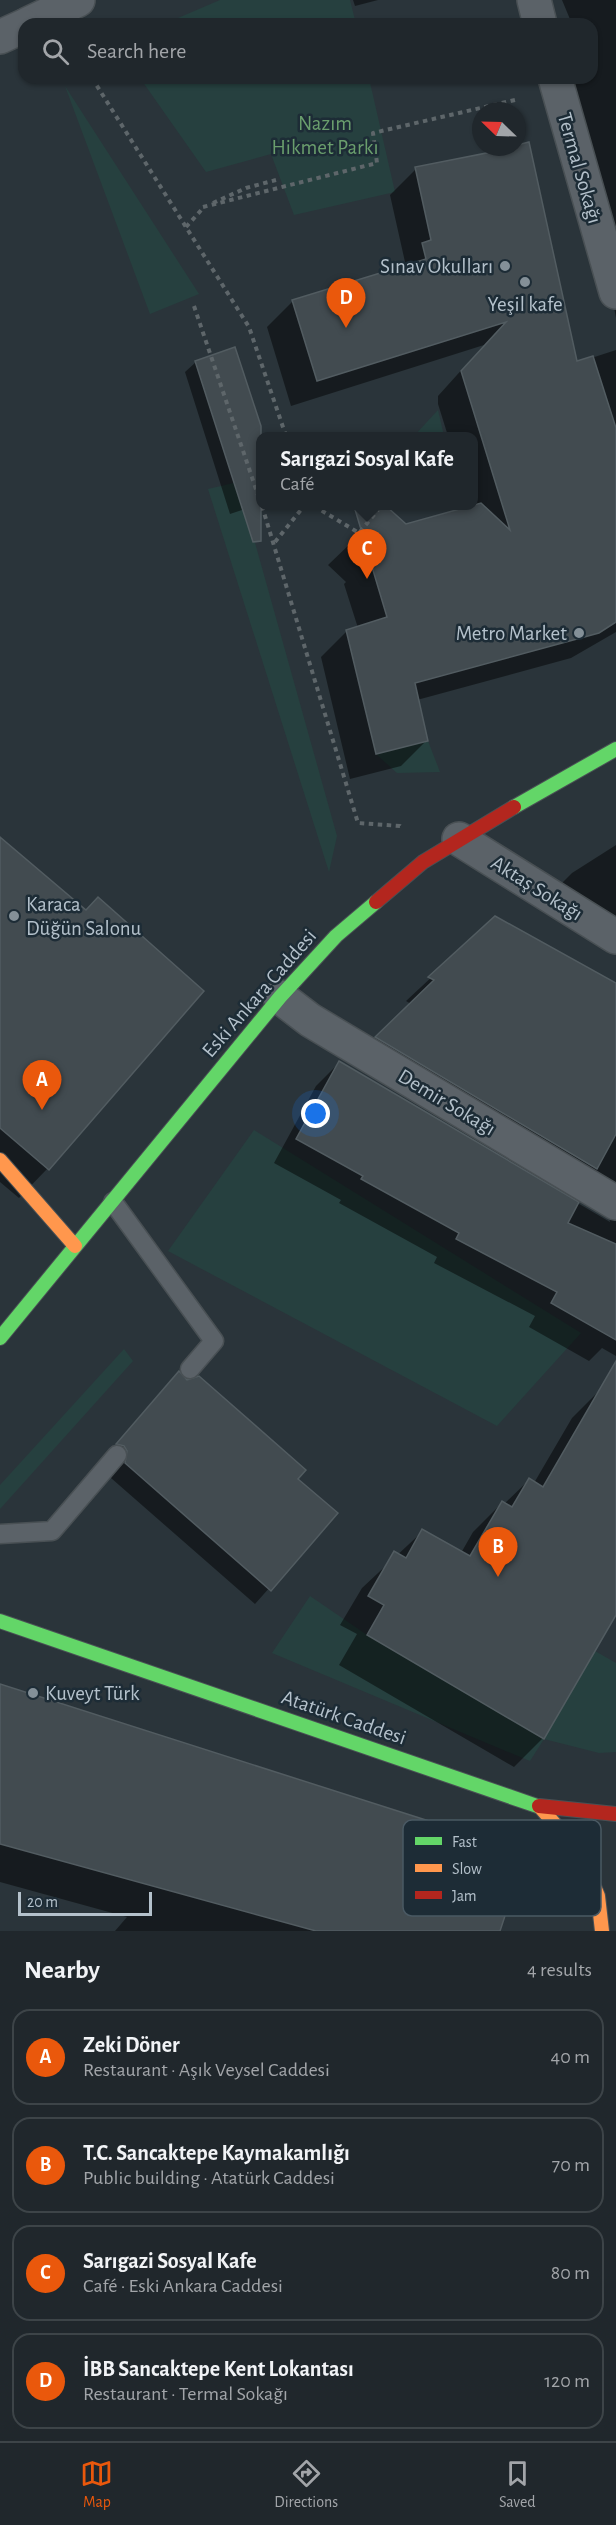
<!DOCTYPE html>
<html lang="en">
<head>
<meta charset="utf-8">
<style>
  body { margin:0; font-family:"Alegreya Sans",sans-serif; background:#282f34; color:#f1f3f6 }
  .compass { position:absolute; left:472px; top:102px; width:54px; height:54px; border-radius:50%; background:#20272c; box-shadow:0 2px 4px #0004; rotate:293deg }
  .scale { position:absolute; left:18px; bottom:15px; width:134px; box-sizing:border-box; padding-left:6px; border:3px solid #b4c1cb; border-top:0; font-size:16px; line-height:21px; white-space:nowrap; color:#b4c1cb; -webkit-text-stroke:4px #1d2c36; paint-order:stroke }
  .you { position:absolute; left:316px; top:1114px; width:21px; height:21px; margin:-15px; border:4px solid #fff; border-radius:50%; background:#1a73e8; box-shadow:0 0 0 9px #1a73e833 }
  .badge { display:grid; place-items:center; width:39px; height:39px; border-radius:50%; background:#ea580c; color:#fff; font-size:20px; font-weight:700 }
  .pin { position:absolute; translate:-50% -50px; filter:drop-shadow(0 2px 3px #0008) }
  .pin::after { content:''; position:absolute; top:32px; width:21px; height:18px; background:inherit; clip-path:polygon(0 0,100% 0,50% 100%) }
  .popup { position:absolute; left:256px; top:432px; width:222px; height:78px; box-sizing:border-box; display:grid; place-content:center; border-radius:12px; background:#20272c; filter:drop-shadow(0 2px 4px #0005); font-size:20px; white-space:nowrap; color:#a2a5a9 }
  .popup b { font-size:22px; color:#f1f3f6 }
  .popup::after { content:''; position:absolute; left:50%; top:100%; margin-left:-12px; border:12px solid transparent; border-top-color:#20272c }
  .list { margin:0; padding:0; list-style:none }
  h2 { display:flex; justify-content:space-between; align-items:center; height:78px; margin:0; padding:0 24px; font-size:26px }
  h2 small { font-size:20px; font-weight:400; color:#a2a5a9 }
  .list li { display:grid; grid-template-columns:39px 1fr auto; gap:18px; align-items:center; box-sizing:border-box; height:96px; margin:0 12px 12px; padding:0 12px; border:2px solid #3d4448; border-radius:18px }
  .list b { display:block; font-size:22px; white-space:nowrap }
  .list p { margin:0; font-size:20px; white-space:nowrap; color:#a2a5a9 }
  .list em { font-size:20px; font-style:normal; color:#a2a5a9 }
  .icon { flex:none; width:33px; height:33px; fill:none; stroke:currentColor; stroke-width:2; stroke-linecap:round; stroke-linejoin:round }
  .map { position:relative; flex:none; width:616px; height:1931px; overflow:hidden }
  .search { position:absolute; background:#20272c; box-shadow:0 2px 4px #0004; left:18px; right:18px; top:18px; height:66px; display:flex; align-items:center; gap:15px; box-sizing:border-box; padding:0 21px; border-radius:18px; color:#a2a5a9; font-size:22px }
  .sheet { height:510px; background:#20272c }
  nav { display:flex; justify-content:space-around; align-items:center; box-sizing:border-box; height:84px; border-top:2px solid #3d4448; background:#20272c; font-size:16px; color:#a2a5a9 }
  nav a { display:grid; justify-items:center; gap:3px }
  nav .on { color:#ea580c }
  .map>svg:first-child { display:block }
  .green { fill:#26403f }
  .shadow { fill:#0007 }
  .building { fill:#424b50; stroke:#525c61; stroke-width:1.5 }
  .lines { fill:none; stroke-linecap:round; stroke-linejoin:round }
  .lane-casing { stroke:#495054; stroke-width:21 }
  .street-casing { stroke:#495054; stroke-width:36 }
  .fast-casing { stroke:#495054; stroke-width:16 }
  .slow-casing { stroke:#495054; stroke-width:16 }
  .jam-casing { stroke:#495054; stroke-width:16 }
  .path { stroke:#5e666a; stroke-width:4; stroke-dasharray:4.5 4.5; stroke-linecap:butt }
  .lane { stroke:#5b6268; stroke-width:18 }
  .street { stroke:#5b6268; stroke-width:33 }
  .fast { stroke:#63d668; stroke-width:14 }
  .slow { stroke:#ff974d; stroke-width:14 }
  .jam { stroke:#b3261e; stroke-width:14 }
  .poi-dot { fill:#849098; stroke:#1d2c36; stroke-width:2 }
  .labels { text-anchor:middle; stroke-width:5; stroke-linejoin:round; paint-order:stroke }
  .park-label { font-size:21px; fill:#6a9e6d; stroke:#1d2c36 }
  .street-label { font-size:21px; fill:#b4c1cb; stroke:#1d2c36 }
  .poi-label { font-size:21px; fill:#b4c1cb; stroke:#1d2c36; text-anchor:end }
  .key { fill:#1d2c36; stroke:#4a5963; stroke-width:1.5 }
  .key-label { font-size:16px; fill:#b4c1cb }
</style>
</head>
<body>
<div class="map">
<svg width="616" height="1931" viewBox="0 0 616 1931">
  <rect width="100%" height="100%" fill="#2a343a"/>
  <!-- green -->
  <g class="green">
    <polygon points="220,0 350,0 356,24 164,24"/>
    <polygon points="140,78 369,78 395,192 294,215 271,154 206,172"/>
    <polygon points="65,86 199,294 150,314"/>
    <polygon points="438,410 444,436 414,436"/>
    <polygon points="238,482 337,836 329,872 208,489"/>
    <polygon points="428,741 440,772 397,773 376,754"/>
    <polygon points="254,1130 581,1333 497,1426 168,1251"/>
    <polygon points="124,1349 133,1361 0,1509 0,1485"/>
    <polygon points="310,1596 367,1635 544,1738 595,1651 616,1663 616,1752 599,1753 544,1739 530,1761 272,1653"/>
  </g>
  <!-- shadow -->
  <g class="shadow">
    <polygon points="353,0 378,0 355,6"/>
    <polygon points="562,0 616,0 616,318 571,78 592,78 592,24 572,24"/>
    <polygon points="517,147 576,363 616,350 616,632 571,658 417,700 426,741 401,766 350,779 321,657 347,631 358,628 344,584 346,582 328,565 354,540 473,506 473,436 448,436 438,404 438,396 484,345 291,406 267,327 293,301 398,269 405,262 390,195 416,169"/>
    <polygon points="234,349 262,436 260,436 260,504 230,514 185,372 196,362"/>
    <polygon points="0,839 86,911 202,991 47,1169 19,1198 0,1182"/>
    <polygon points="616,845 616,936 549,896 572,873"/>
    <polygon points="495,918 616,985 616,1356 602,1348 589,1361 529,1327 535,1316 434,1263 437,1257 339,1203 341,1200 274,1163 316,1086 339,1063 610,1222 609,1217 353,1061 411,1004 406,1001"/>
    <polygon points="165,1388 296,1479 336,1513 255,1604 111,1478 113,1466 103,1459"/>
    <polygon points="601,1389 616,1398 616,1611 543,1738 514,1767 339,1665 357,1634 340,1625 362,1588 423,1531 461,1553 473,1532 502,1503 504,1504 529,1480 534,1483 572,1418"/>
    <polygon points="0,1686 498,1931 115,1931 127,1917 0,1882"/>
  </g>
  <!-- building -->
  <g class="building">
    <polygon points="529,142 577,361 593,356 616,428 616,622 599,633 415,683 428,741 376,754 346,630 387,617 369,557 371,556 368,553 354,506 386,506 406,524 481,503 510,530 461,371 506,322 317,381 292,300 426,259 422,243 431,240 415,167 517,147 517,145"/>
    <polygon points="235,347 261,426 261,541 253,542 195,361"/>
    <polygon points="0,837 86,910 98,897 204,991 49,1170 0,1128"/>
    <polygon points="495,916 616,983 616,1134 597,1169 375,1037 434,980 428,977"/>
    <polygon points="339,1061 579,1202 568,1223 616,1244 616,1340 551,1303 557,1292 456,1239 459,1233 361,1179 363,1176 296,1139"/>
    <polygon points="616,1361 616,1615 544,1739 367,1635 384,1605 368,1596 394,1551 406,1558 422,1529 470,1556 502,1501 512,1507 529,1478 543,1487"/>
    <polygon points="179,1371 187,1380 199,1376 306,1470 298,1479 338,1513 271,1591 125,1463 127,1451 124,1446 116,1444"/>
    <polygon points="0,1684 526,1852 500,1931 316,1931 0,1844"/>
  </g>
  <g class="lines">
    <!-- lane casing -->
    <g class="lane-casing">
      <g id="lane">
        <polyline points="113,1202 214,1341 190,1369"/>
        <polyline points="0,1534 52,1531 117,1455"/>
      </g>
    </g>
    <!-- street casing -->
    <g class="street-casing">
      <g id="street">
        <polyline points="534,0 540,24"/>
        <polyline points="28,24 78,0"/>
        <polyline points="0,37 24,26"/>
        <polyline points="555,78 616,292"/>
        <polyline points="459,839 616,937"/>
        <polyline points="280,997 310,1020 616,1203"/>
      </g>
    </g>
    <!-- fast casing -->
    <g class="fast-casing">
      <g id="fast">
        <polyline points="514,807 616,749"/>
        <polyline points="0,1338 280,997 336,936 376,902"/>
        <polyline points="0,1621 540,1807"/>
      </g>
    </g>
    <!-- slow casing -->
    <g class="slow-casing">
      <g id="slow">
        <polyline points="0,1160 75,1246"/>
        <polyline points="540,1807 580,1853 598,1896 602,1931"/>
      </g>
    </g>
    <!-- jam casing -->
    <g class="jam-casing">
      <g id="jam">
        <polyline points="376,902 423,862 514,807"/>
        <polyline points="539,1806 616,1814"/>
      </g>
    </g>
    <!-- path -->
    <g class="path">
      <polyline points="92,78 249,327 286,436"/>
      <polyline points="213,203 246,188 276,180"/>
      <polyline points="203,207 377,163 373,133 519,99"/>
      <polyline points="186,227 204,207"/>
      <polyline points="194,306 260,501"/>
      <polyline points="262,506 358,823 400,826 402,828"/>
      <polyline points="314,506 359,533 378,510"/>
      <polyline points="275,542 304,506"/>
    </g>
    <!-- lane -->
    <use href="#lane" class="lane"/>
    <!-- street -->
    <use href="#street" class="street"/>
    <!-- fast -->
    <use href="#fast" class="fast"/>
    <!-- slow -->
    <use href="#slow" class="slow"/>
    <!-- jam -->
    <use href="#jam" class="jam"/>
  </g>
  <!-- markers -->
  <g class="poi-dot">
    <circle cx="505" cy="266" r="6"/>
    <circle cx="525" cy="282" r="6"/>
    <circle cx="579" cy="633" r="6"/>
    <circle cx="14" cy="916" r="6"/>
    <circle cx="33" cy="1693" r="6"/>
  </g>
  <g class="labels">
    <!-- park labels -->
    <g class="park-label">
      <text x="325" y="130">Nazım<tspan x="325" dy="24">Hikmet Parkı</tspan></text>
    </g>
    <!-- street labels -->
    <g class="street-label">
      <text transform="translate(580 168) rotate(74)" y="7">Termal Sokağı</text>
      <text transform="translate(537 888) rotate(32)" y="7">Aktaş Sokağı</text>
      <text transform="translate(259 993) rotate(-49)" y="7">Eski Ankara Caddesi</text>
      <text transform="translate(447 1102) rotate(31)" y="7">Demir Sokağı</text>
      <text transform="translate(344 1717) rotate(19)" y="7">Atatürk Caddesi</text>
    </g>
    <!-- poi labels -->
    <g class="poi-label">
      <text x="493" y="273">Sınav Okulları</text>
      <text x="525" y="311" text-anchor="middle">Yeşil kafe</text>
      <text x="567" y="640">Metro Market</text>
      <text x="26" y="911" text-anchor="start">Karaca<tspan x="26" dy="24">Düğün Salonu</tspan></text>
      <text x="45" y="1700" text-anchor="start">Kuveyt Türk</text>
    </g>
  </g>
  <!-- legend -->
  <rect x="403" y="1820" width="198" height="96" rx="9" class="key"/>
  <rect x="415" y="1837" width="27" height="8" fill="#63d668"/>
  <rect x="415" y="1864" width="27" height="8" fill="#ff974d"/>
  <rect x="415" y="1891" width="27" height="8" fill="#b3261e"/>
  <g class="key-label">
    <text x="452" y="1847">Fast</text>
    <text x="452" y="1874">Slow</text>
    <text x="452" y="1901">Jam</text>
  </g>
</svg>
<svg class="compass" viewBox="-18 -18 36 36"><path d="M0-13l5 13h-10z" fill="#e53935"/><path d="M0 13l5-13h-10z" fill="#a2a5a9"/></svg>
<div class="scale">20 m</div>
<div class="you"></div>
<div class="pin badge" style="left:42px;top:1110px">A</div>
<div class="pin badge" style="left:498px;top:1577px">B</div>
<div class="pin badge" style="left:367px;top:579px">C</div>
<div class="popup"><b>Sarıgazi Sosyal Kafe</b>Café</div>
<div class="pin badge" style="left:346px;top:328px">D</div>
<div class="search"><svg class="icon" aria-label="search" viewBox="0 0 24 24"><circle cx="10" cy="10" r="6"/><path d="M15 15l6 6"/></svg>Search here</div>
</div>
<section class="sheet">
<h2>Nearby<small>4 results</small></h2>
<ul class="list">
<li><span class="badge">A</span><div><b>Zeki Döner</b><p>Restaurant · Aşık Veysel Caddesi</p></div><em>40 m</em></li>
<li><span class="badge">B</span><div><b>T.C. Sancaktepe Kaymakamlığı</b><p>Public building · Atatürk Caddesi</p></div><em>70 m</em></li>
<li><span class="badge">C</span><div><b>Sarıgazi Sosyal Kafe</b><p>Café · Eski Ankara Caddesi</p></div><em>80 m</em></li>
<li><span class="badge">D</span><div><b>İBB Sancaktepe Kent Lokantası</b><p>Restaurant · Termal Sokağı</p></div><em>120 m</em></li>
</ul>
</section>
<nav>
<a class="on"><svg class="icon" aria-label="map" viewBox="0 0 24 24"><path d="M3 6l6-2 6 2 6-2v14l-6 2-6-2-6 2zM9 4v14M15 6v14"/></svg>Map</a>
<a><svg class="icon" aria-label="directions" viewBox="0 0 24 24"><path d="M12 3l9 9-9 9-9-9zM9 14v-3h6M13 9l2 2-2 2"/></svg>Directions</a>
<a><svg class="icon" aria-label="saved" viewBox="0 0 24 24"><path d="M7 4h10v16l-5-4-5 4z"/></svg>Saved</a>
</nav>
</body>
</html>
